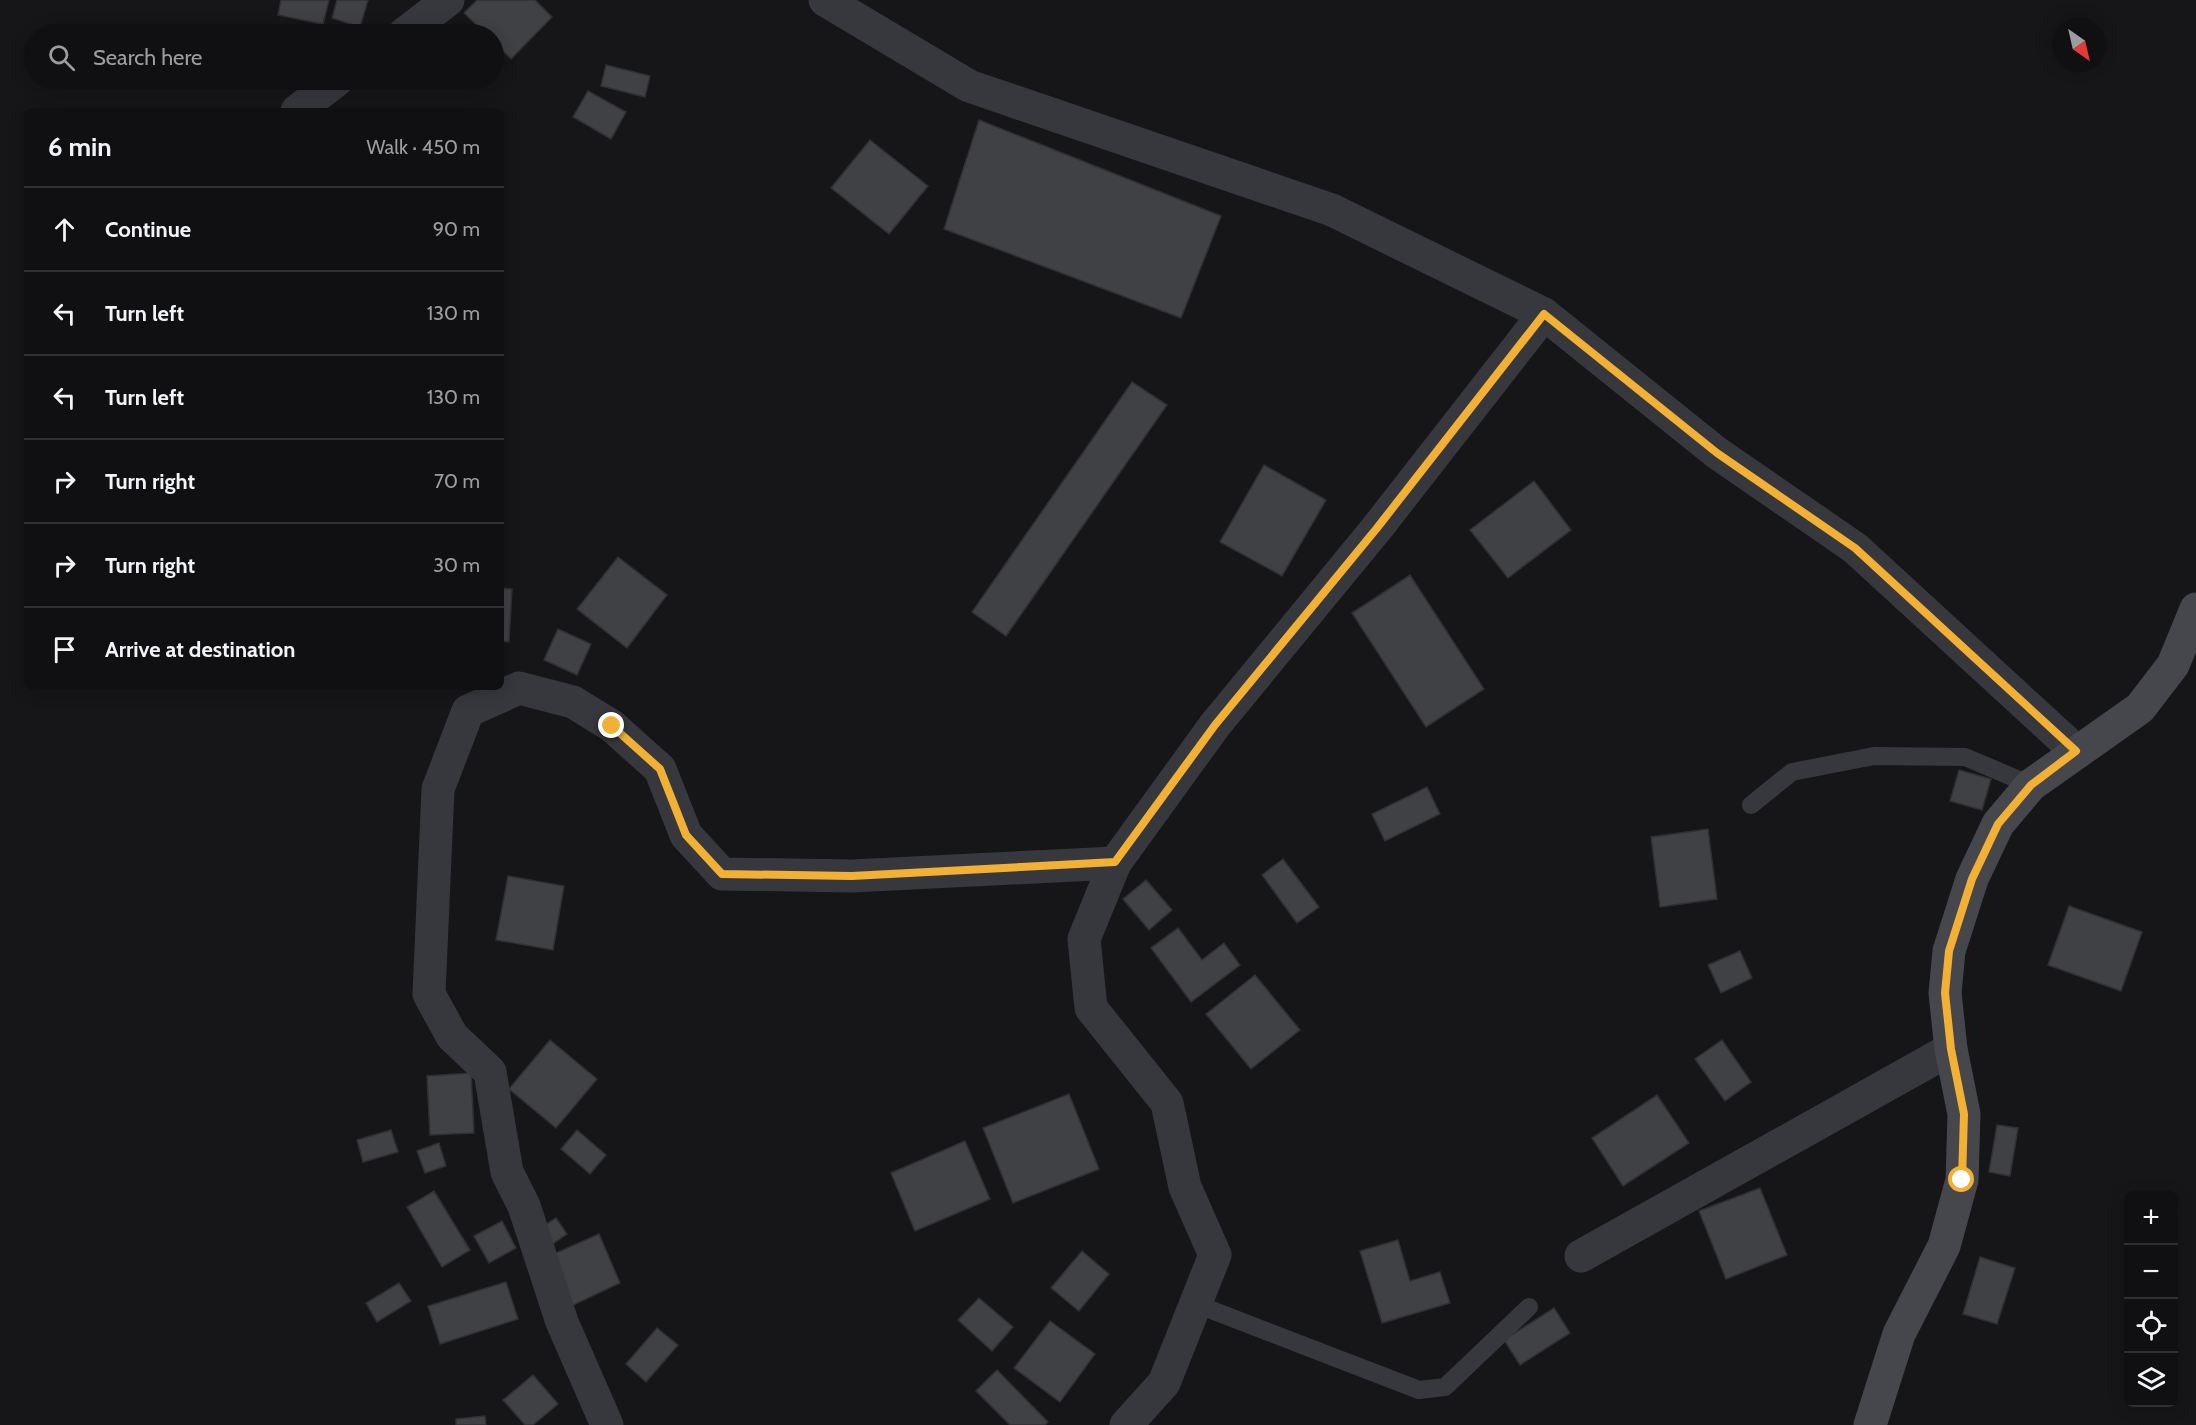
<!DOCTYPE html>
<html lang="en">
<head>
<meta charset="utf-8">
<style>
  body { margin:0; font-family:Cabin,sans-serif; background:#1e1e20; color:#f1f3f6 }
  .controls { position:absolute; right:18px; bottom:18px; display:grid; overflow:hidden; border-radius:9px; box-shadow:0 3px 15px #0003 }
  .controls button { width:54px; height:54px; display:grid; place-items:center; padding:0; border:0; border-bottom:2px solid #303032; background:#101012; color:#f1f3f6; font:30px sans-serif }
  .compass { position:absolute; left:2052px; top:18px; width:54px; height:54px; border-radius:50%; background:#101012; box-shadow:0 3px 15px #0003; rotate:146deg }
  .stop { position:absolute; width:18px; height:18px; margin:-14px; border:4px solid #f2b134; border-radius:50%; background:#fff }
  .stop.end { background:#f2b134; border-color:#fff; box-shadow:0 2px 6px #0008 }
  .list { margin:0; padding:0; list-style:none }
  h2 { display:flex; justify-content:space-between; align-items:center; height:78px; margin:0; padding:0 24px; font-size:26px }
  h2 small { font-size:20px; font-weight:400; color:#9c9d9f }
  .list li { display:grid; grid-template-columns:39px 1fr auto; gap:18px; align-items:center; box-sizing:border-box; height:84px; padding:0 24px; border-top:2px solid #303032 }
  .list b { display:block; font-size:22px; white-space:nowrap }
  .list em { font-size:20px; font-style:normal; color:#9c9d9f }
  .icon { flex:none; width:33px; height:33px; fill:none; stroke:currentColor; stroke-width:2; stroke-linecap:round; stroke-linejoin:round }
  .map { position:relative; flex:none; width:2196px; height:1425px; overflow:hidden }
  .search { position:absolute; background:#101012; box-shadow:0 3px 15px #0003; left:24px; top:24px; width:480px; height:66px; display:flex; align-items:center; gap:15px; box-sizing:border-box; padding:0 21px; border-radius:33px; color:#9c9d9f; font-size:22px }
  .panel { position:absolute; background:#101012; box-shadow:0 3px 15px #0003; left:24px; top:108px; width:480px; height:582px; border-radius:9px }
  .map>svg:first-child { display:block }
  .building { fill:#404145; stroke:#303034; stroke-width:1.5 }
  .lines { fill:none; stroke-linecap:round; stroke-linejoin:round }
  .lane { stroke:#37383d; stroke-width:18 }
  .street { stroke:#37383d; stroke-width:33 }
  .secondary { stroke:#45474d; stroke-width:33 }
  .route { stroke:#f2b134; stroke-width:8 }
</style>
</head>
<body>
<div class="map">
<svg width="2196" height="1425" viewBox="0 0 2196 1425">
  <rect width="100%" height="100%" fill="#161618"/>
  <!-- building -->
  <g class="building">
    <polygon points="281,0 329,0 323,24 278,15"/>
    <polygon points="337,0 368,0 360,27 332,18"/>
    <polygon points="477,0 535,0 552,17 511,59 494,42 494,34 486,34 464,13"/>
    <polygon points="606,65 650,76 645,97 601,86"/>
    <polygon points="588,91 626,112 611,139 573,117"/>
    <polygon points="979,120 1221,216 1181,318 944,229"/>
    <polygon points="870,140 928,186 889,234 831,188"/>
    <polygon points="1132,382 1167,405 1006,636 972,612"/>
    <polygon points="1264,465 1326,500 1282,576 1220,542"/>
    <polygon points="1534,481 1571,530 1508,578 1470,530"/>
    <polygon points="618,557 667,595 627,648 577,609"/>
    <polygon points="1410,575 1484,689 1426,727 1352,613"/>
    <polygon points="501,588 512,589 509,642 501,641"/>
    <polygon points="558,629 591,644 577,675 544,660"/>
    <polygon points="1959,770 1991,779 1982,810 1950,801"/>
    <polygon points="1427,787 1440,814 1385,841 1372,814"/>
    <polygon points="1708,829 1717,899 1660,907 1651,837"/>
    <polygon points="1283,859 1319,907 1297,923 1262,875"/>
    <polygon points="508,876 564,886 553,950 496,940"/>
    <polygon points="1146,880 1172,910 1149,930 1123,899"/>
    <polygon points="2069,906 2142,932 2121,991 2048,965"/>
    <polygon points="1178,928 1202,960 1224,943 1240,965 1191,1002 1151,948"/>
    <polygon points="1740,951 1752,978 1721,993 1708,965"/>
    <polygon points="1255,975 1300,1030 1251,1069 1206,1014"/>
    <polygon points="550,1040 597,1079 556,1128 509,1089"/>
    <polygon points="1722,1040 1751,1082 1725,1101 1695,1059"/>
    <polygon points="471,1073 474,1133 430,1135 427,1076"/>
    <polygon points="1069,1094 1099,1169 1013,1203 983,1128"/>
    <polygon points="1657,1095 1689,1143 1623,1186 1592,1138"/>
    <polygon points="1997,1125 2018,1128 2010,1176 1989,1172"/>
    <polygon points="391,1130 398,1152 363,1162 357,1140"/>
    <polygon points="577,1130 606,1155 590,1174 561,1149"/>
    <polygon points="965,1141 990,1199 915,1231 891,1173"/>
    <polygon points="439,1143 446,1166 425,1173 417,1151"/>
    <polygon points="1760,1188 1787,1255 1726,1279 1699,1211"/>
    <polygon points="434,1191 470,1250 442,1267 407,1207"/>
    <polygon points="556,1218 567,1234 551,1245 540,1228"/>
    <polygon points="502,1221 516,1248 489,1263 474,1236"/>
    <polygon points="599,1234 620,1283 569,1307 547,1257"/>
    <polygon points="1398,1240 1410,1281 1440,1272 1450,1303 1382,1323 1360,1251"/>
    <polygon points="1082,1251 1109,1274 1079,1311 1051,1288"/>
    <polygon points="1980,1257 2015,1268 1997,1324 1963,1314"/>
    <polygon points="506,1282 518,1319 440,1344 428,1306"/>
    <polygon points="399,1283 411,1301 377,1322 366,1303"/>
    <polygon points="979,1298 1013,1327 992,1351 958,1320"/>
    <polygon points="1554,1308 1570,1333 1520,1365 1504,1340"/>
    <polygon points="1050,1321 1095,1354 1060,1402 1014,1368"/>
    <polygon points="657,1328 678,1345 646,1382 626,1364"/>
    <polygon points="997,1370 1048,1422 1045,1425 1010,1425 976,1391"/>
    <polygon points="533,1375 558,1404 533,1425 525,1425 503,1400"/>
    <polygon points="485,1416 486,1425 456,1425 456,1419"/>
  </g>
  <g class="lines">
    <!-- lane -->
    <g class="lane">
      <polyline points="1751,805 1792,772 1874,756 1965,757 2031,785"/>
      <polyline points="1196,1304 1419,1390 1445,1387 1529,1307"/>
    </g>
    <!-- street -->
    <g class="street">
      <polyline points="825,0 969,86 1332,210 1544,314 1717,453 1855,548 2076,751"/>
      <polyline points="404,34 448,0"/>
      <polyline points="297,111 337,80"/>
      <polyline points="1581,1256 1951,1049"/>
      <polyline points="607,1425 562,1322 524,1206 507,1172 490,1072 452,1036 429,994 438,789 468,711 519,688 573,702 612,726 660,769 686,835 722,874 852,876 1115,863"/>
      <polyline points="1126,1425 1164,1383 1215,1255 1185,1187 1167,1103 1091,1008 1084,939 1115,863 1215,725 1377,528 1544,314"/>
    </g>
    <!-- secondary -->
    <polyline class="secondary" points="1870,1425 1899,1334 1944,1246 1962,1180 1964,1114 1951,1049 1945,993 1949,951 1972,879 1998,824 2031,785 2140,708 2173,665 2196,609"/>
  </g>
  <g class="lines">
    <!-- route -->
    <polyline class="route" points="612,726 660,769 686,835 722,874 852,876 1115,862 1215,725 1377,528 1544,314 1717,453 1855,548 2076,751 2031,785 1998,824 1972,879 1949,951 1945,993 1951,1049 1964,1114 1962,1180"/>
  </g>
</svg>
<div class="controls">
<button>+</button>
<button>−</button>
<button><svg class="icon" aria-label="locate" viewBox="0 0 24 24"><circle cx="12" cy="12" r="6"/><path d="M12 2v4M12 18v4M2 12h4M18 12h4"/></svg></button>
<button><svg class="icon" aria-label="layers" viewBox="0 0 24 24"><path d="M12 4l9 5-9 5-9-5zM3 14l9 5 9-5"/></svg></button>
</div>
<svg class="compass" viewBox="-18 -18 36 36"><path d="M0-13l5 13h-10z" fill="#e53935"/><path d="M0 13l5-13h-10z" fill="#9c9d9f"/></svg>
<div class="stop" style="left:1962px;top:1180px"></div>
<div class="stop end" style="left:612px;top:726px"></div>
<div class="search"><svg class="icon" aria-label="search" viewBox="0 0 24 24"><circle cx="10" cy="10" r="6"/><path d="M15 15l6 6"/></svg>Search here</div>
<section class="panel">
<h2>6 min<small>Walk · 450 m</small></h2>
<ul class="list">
<li><svg class="icon" aria-label="ahead" viewBox="0 0 24 24"><path d="M12 20V5M6 11l6-6 6 6"/></svg><div><b>Continue</b></div><em>90 m</em></li>
<li><svg class="icon" aria-label="left" viewBox="0 0 24 24"><path d="M17 20v-9H6M10 6l-5 5 5 5"/></svg><div><b>Turn left</b></div><em>130 m</em></li>
<li><svg class="icon" aria-label="left" viewBox="0 0 24 24"><path d="M17 20v-9H6M10 6l-5 5 5 5"/></svg><div><b>Turn left</b></div><em>130 m</em></li>
<li><svg class="icon" aria-label="right" viewBox="0 0 24 24"><path d="M7 20v-9h11M14 6l5 5-5 5"/></svg><div><b>Turn right</b></div><em>70 m</em></li>
<li><svg class="icon" aria-label="right" viewBox="0 0 24 24"><path d="M7 20v-9h11M14 6l5 5-5 5"/></svg><div><b>Turn right</b></div><em>30 m</em></li>
<li><svg class="icon" aria-label="arrive" viewBox="0 0 24 24"><path d="M6 21V4h12l-3 4 3 4H6"/></svg><div><b>Arrive at destination</b></div></li>
</ul>
</section>
</div>
</body>
</html>
